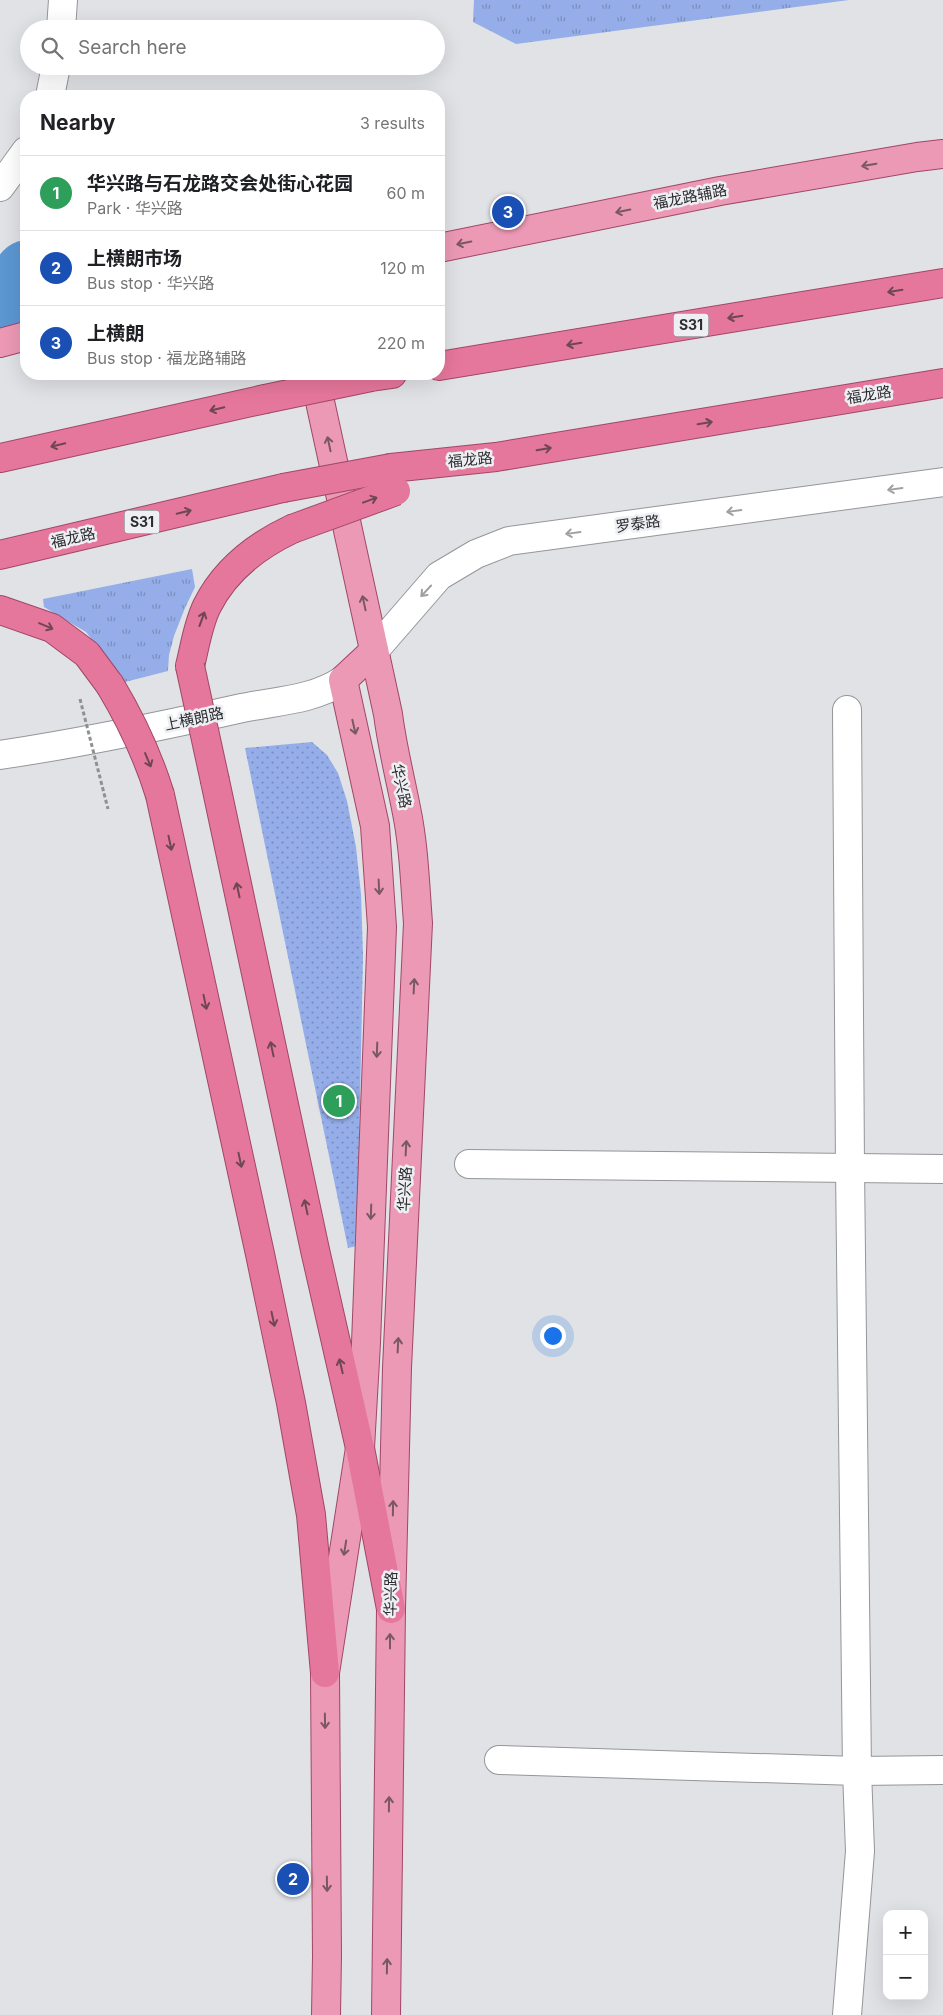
<!DOCTYPE html>
<html lang="en">
<head>
<meta charset="utf-8">
<style>
  body { margin:0; font-family:Inter,"Noto Sans SC",sans-serif; background:#f6f6f6; color:#202124 }
  .controls { position:absolute; right:15px; bottom:15px; display:grid; overflow:hidden; border-radius:10px; box-shadow:0 5px 20px #0002 }
  .controls button { width:45px; height:45px; display:grid; place-items:center; padding:0; border:0; border-bottom:1px solid #e0e0e0; background:#fff; color:#202124; font:25px sans-serif }
  .you { position:absolute; left:552px; top:1335px; width:18px; height:18px; margin:-12px; border:4px solid #fff; border-radius:50%; background:#1a73e8; box-shadow:0 0 0 8px #1a73e833 }
  .badge { display:grid; place-items:center; width:32px; height:32px; border-radius:50%; background:#b45309; color:#fff; font-size:16px; font-weight:700 }
  .pin { position:absolute; translate:-50% -50%; border:2px solid #fff; box-shadow:0 1px 5px #0006 }
  .list { margin:0; padding:0; list-style:none }
  h2 { display:flex; justify-content:space-between; align-items:center; height:65px; margin:0; padding:0 20px; font-size:21px }
  h2 small { font-size:16px; font-weight:400; color:#757577 }
  .list li { display:grid; grid-template-columns:32px 1fr auto; gap:15px; align-items:center; box-sizing:border-box; height:75px; padding:0 20px; border-top:1px solid #e0e0e0 }
  .list b { display:block; font-size:19px; white-space:nowrap }
  .list p { margin:0; font-size:16px; white-space:nowrap; color:#757577 }
  .list em { font-size:16px; font-style:normal; color:#757577 }
  .icon { flex:none; width:28px; height:28px; fill:none; stroke:currentColor; stroke-width:2; stroke-linecap:round; stroke-linejoin:round }
  .map { position:relative; flex:none; width:943px; height:2015px; overflow:hidden }
  .search { position:absolute; background:#fff; box-shadow:0 5px 20px #0002; left:20px; top:20px; width:425px; height:55px; display:flex; align-items:center; gap:12px; box-sizing:border-box; padding:0 18px; border-radius:28px; color:#757577; font-size:19px }
  .panel { position:absolute; background:#fff; box-shadow:0 5px 20px #0002; left:20px; top:90px; width:425px; height:290px; border-radius:20px }
  .map>svg:first-child { display:block }
  .grass { fill:url(#grass-tufts) }
  .park { fill:url(#park-dots) }
  .lines { fill:none; stroke-linecap:round; stroke-linejoin:round }
  .river { stroke:#5c97d2; stroke-width:61 }
  .minor-casing { stroke:#95969a; stroke-width:30 }
  .tertiary-casing { stroke:#95969a; stroke-width:30 }
  .primary-casing { stroke:#a14766; stroke-width:30 }
  .trunk-casing { stroke:#a14766; stroke-width:30 }
  .minor { stroke:#fff; stroke-width:28 }
  .tertiary { stroke:#fff; stroke-width:28 }
  .primary { stroke:#ec99b5; stroke-width:28 }
  .trunk { stroke:#e6779c; stroke-width:28 }
  .trunk-bridge-casing { stroke:#a14766; stroke-width:30; stroke-linecap:butt }
  .path-bridge { stroke:#8f9092; stroke-width:3; stroke-dasharray:4 2.5; stroke-linecap:butt }
  .trunk-bridge { stroke:#e6779c; stroke-width:28 }
  .oneway { stroke:#795865 }
  .oneway2 { stroke:#6e4755 }
  .oneway3 { stroke:#a0a0a1 }
  .labels { text-anchor:middle; stroke-width:5; stroke-linejoin:round; paint-order:stroke }
  .shield { fill:#edeff3; stroke:#67676a; stroke-width:1 }
  .shield-label { font-size:14px; font-weight:bold; fill:#2d2d2f }
  .street-label { font-size:15px; fill:#2d2d2f; stroke:#edeff3 }
</style>
</head>
<body>
<div class="map">
<svg width="943" height="2015" viewBox="0 0 943 2015">
  <defs>
    <pattern id="grass-tufts" width="24" height="20" patternUnits="userSpaceOnUse" patternTransform="scale(1.25)"><rect width="24" height="20" fill="#95aee9"/><path d="M3 7l-1-3M5 7V3M7 7l1-3M15 17l-1-3M17 17v-4M19 17l1-3" fill="none" stroke="#7a8ebd"/></pattern>
    <pattern id="park-dots" width="8" height="8" patternUnits="userSpaceOnUse" patternTransform="scale(1.25)"><rect width="8" height="8" fill="#95aee9"/><path d="M2 2h.1M6 6h.1" fill="none" stroke="#7a8ebd" stroke-width="1.8" stroke-linecap="round"/></pattern>
  </defs>
  <rect width="100%" height="100%" fill="#e0e2e5"/>
  <!-- grass -->
  <g class="grass">
    <polygon points="474,0 849,0 516,44 473,22"/>
    <polygon points="192,569 195,587 185,608 174,636 169,655 168,671 125,682 86,632 44,607 43,599"/>
  </g>
  <!-- park -->
  <polygon class="park" points="312,742 327,755 338,773 347,801 356,847 361,894 363,956 357,1246 348,1248 245,748"/>
  <g class="lines">
    <!-- river -->
    <polyline class="river" points="0,309 15,284 26,271"/>
    <!-- minor casing -->
    <g class="minor-casing">
      <g id="minor">
        <polyline points="847,710 850,1168 857,1771 860,1851 847,2015"/>
        <polyline points="469,1164 943,1169"/>
        <polyline points="499,1760 857,1771 943,1770"/>
      </g>
    </g>
    <!-- tertiary casing -->
    <g class="tertiary-casing">
      <g id="tertiary">
        <polyline points="61,29 63,0"/>
        <polyline points="50,96 56,66"/>
        <polyline points="0,187 26,151"/>
        <polyline points="374,651 439,576 476,554 509,541 943,482"/>
        <path d="M0,755C81,743 162,726 242,708C276,701 314,700 343,680"/>
      </g>
    </g>
    <!-- primary casing -->
    <g class="primary-casing">
      <g id="primary">
        <polyline points="439,248 720,191 917,157 943,154"/>
        <polyline points="0,343 26,336"/>
        <path d="M314,374L388,714C392,746 400,777 406,808C414,846 415,884 418,923L397,1368L391,1609L386,2015"/>
        <polyline points="326,2015 327,1956 325,1673 360,1448 366,1343 382,927 375,826 343,680 374,651"/>
      </g>
    </g>
    <!-- trunk casing -->
    <g class="trunk-casing">
      <g id="trunk">
        <polyline points="439,366 943,283"/>
        <polyline points="371,377 392,374"/>
        <polyline points="0,458 265,399"/>
        <polyline points="391,468 496,457 943,383"/>
        <polyline points="0,555 283,488"/>
        <polyline points="0,610 52,628 87,654 110,685"/>
        <path d="M190,666C195,646 198,624 207,606C225,570 256,546 292,529"/>
        <polyline points="215,781 315,1250 360,1448 391,1609"/>
        <polyline points="160,795 260,1254 291,1403 311,1515 325,1673"/>
      </g>
    </g>
    <!-- minor -->
    <use href="#minor" class="minor"/>
    <!-- tertiary -->
    <use href="#tertiary" class="tertiary"/>
    <!-- primary -->
    <use href="#primary" class="primary"/>
    <!-- trunk -->
    <use href="#trunk" class="trunk"/>
    <!-- trunk-bridge casing -->
    <g class="trunk-bridge-casing">
      <g id="trunk-bridge">
        <polyline points="265,399 371,377"/>
        <polyline points="283,488 391,468"/>
        <polyline points="292,529 396,491"/>
        <polyline points="190,666 215,781"/>
        <path d="M110,685C131,720 148,756 160,795"/>
      </g>
    </g>
    <!-- path-bridge -->
    <polyline class="path-bridge" points="80,699 108,809"/>
    <!-- trunk-bridge -->
    <use href="#trunk-bridge" class="trunk-bridge"/>
  </g>
  <!-- one-way arrows -->
  <defs><path id="oneway-shaft" d="M-6 0H5M1.5-3L5.5 0L1.5 3" fill="none" stroke-width="1.6" stroke-linecap="round" stroke-linejoin="round" transform="scale(1.25)"/></defs>
  <g class="oneway">
    <use href="#oneway-shaft" transform="translate(869 165) rotate(170)"/>
    <use href="#oneway-shaft" transform="translate(623 211) rotate(169)"/>
    <use href="#oneway-shaft" transform="translate(464 243) rotate(169)"/>
    <use href="#oneway-shaft" transform="translate(329 444) rotate(-102)"/>
    <use href="#oneway-shaft" transform="translate(364 603) rotate(-102)"/>
    <use href="#oneway-shaft" transform="translate(354 727) rotate(77)"/>
    <use href="#oneway-shaft" transform="translate(379 887) rotate(87)"/>
    <use href="#oneway-shaft" transform="translate(414 986) rotate(-87)"/>
    <use href="#oneway-shaft" transform="translate(377 1050) rotate(92)"/>
    <use href="#oneway-shaft" transform="translate(406 1148) rotate(-87)"/>
    <use href="#oneway-shaft" transform="translate(371 1212) rotate(92)"/>
    <use href="#oneway-shaft" transform="translate(398 1345) rotate(-87)"/>
    <use href="#oneway-shaft" transform="translate(393 1508) rotate(-89)"/>
    <use href="#oneway-shaft" transform="translate(345 1548) rotate(99)"/>
    <use href="#oneway-shaft" transform="translate(390 1641) rotate(-90)"/>
    <use href="#oneway-shaft" transform="translate(325 1721) rotate(89)"/>
    <use href="#oneway-shaft" transform="translate(389 1804) rotate(-89)"/>
    <use href="#oneway-shaft" transform="translate(327 1884) rotate(89)"/>
    <use href="#oneway-shaft" transform="translate(387 1966) rotate(-89)"/>
  </g>
  <g class="oneway2">
    <use href="#oneway-shaft" transform="translate(895 291) rotate(171)"/>
    <use href="#oneway-shaft" transform="translate(735 317) rotate(171)"/>
    <use href="#oneway-shaft" transform="translate(574 344) rotate(171)"/>
    <use href="#oneway-shaft" transform="translate(217 409) rotate(167)"/>
    <use href="#oneway-shaft" transform="translate(705 423) rotate(-9)"/>
    <use href="#oneway-shaft" transform="translate(58 445) rotate(167)"/>
    <use href="#oneway-shaft" transform="translate(544 449) rotate(-9)"/>
    <use href="#oneway-shaft" transform="translate(370 500) rotate(-20)"/>
    <use href="#oneway-shaft" transform="translate(184 512) rotate(-13)"/>
    <use href="#oneway-shaft" transform="translate(202 619) rotate(-70)"/>
    <use href="#oneway-shaft" transform="translate(46 626) rotate(23)"/>
    <use href="#oneway-shaft" transform="translate(148 760) rotate(67)"/>
    <use href="#oneway-shaft" transform="translate(170 843) rotate(78)"/>
    <use href="#oneway-shaft" transform="translate(238 890) rotate(-102)"/>
    <use href="#oneway-shaft" transform="translate(205 1002) rotate(78)"/>
    <use href="#oneway-shaft" transform="translate(272 1049) rotate(-102)"/>
    <use href="#oneway-shaft" transform="translate(240 1160) rotate(78)"/>
    <use href="#oneway-shaft" transform="translate(306 1207) rotate(-102)"/>
    <use href="#oneway-shaft" transform="translate(273 1319) rotate(78)"/>
    <use href="#oneway-shaft" transform="translate(341 1366) rotate(-103)"/>
  </g>
  <g class="oneway3">
    <use href="#oneway-shaft" transform="translate(895 489) rotate(172)"/>
    <use href="#oneway-shaft" transform="translate(734 511) rotate(172)"/>
    <use href="#oneway-shaft" transform="translate(573 533) rotate(172)"/>
    <use href="#oneway-shaft" transform="translate(426 591) rotate(133)"/>
  </g>
  <g class="labels">
    <!-- shield labels -->
    <g class="shield">
      <rect x="673.5" y="313.5" width="35" height="23" rx="4"/>
      <rect x="124.5" y="510.5" width="35" height="23" rx="4"/>
    </g>
    <g class="shield-label">
      <text x="691" y="330">S31</text>
      <text x="142" y="527">S31</text>
    </g>
    <!-- street labels -->
    <g class="street-label">
      <text transform="translate(690 197) rotate(-11)" y="5">福龙路辅路</text>
      <text transform="translate(869 395) rotate(-9)" y="5">福龙路</text>
      <text transform="translate(470 460) rotate(-6)" y="5">福龙路</text>
      <text transform="translate(638 524) rotate(-8)" y="5">罗泰路</text>
      <text transform="translate(73 538) rotate(-13)" y="5">福龙路</text>
      <text transform="translate(194 719) rotate(-12)" y="5">上横朗路</text>
      <text transform="translate(401 786) rotate(78)" y="5">华兴路</text>
      <text transform="translate(405 1189) rotate(-87)" y="5">华兴路</text>
      <text transform="translate(391 1594) rotate(-89)" y="5">华兴路</text>
    </g>
  </g>
</svg>
<div class="controls">
<button>+</button>
<button>−</button>
</div>
<div class="you"></div>
<div class="pin badge" style="left:339px;top:1101px;background:#2e9e5b">1</div>
<div class="pin badge" style="left:293px;top:1879px;background:#1a4fb4">2</div>
<div class="pin badge" style="left:508px;top:212px;background:#1a4fb4">3</div>
<div class="search"><svg class="icon" aria-label="search" viewBox="0 0 24 24"><circle cx="10" cy="10" r="6"/><path d="M15 15l6 6"/></svg>Search here</div>
<section class="panel">
<h2>Nearby<small>3 results</small></h2>
<ul class="list">
<li><span class="badge" style="background:#2e9e5b">1</span><div><b>华兴路与石龙路交会处街心花园</b><p>Park · 华兴路</p></div><em>60 m</em></li>
<li><span class="badge" style="background:#1a4fb4">2</span><div><b>上横朗市场</b><p>Bus stop · 华兴路</p></div><em>120 m</em></li>
<li><span class="badge" style="background:#1a4fb4">3</span><div><b>上横朗</b><p>Bus stop · 福龙路辅路</p></div><em>220 m</em></li>
</ul>
</section>
</div>
</body>
</html>
